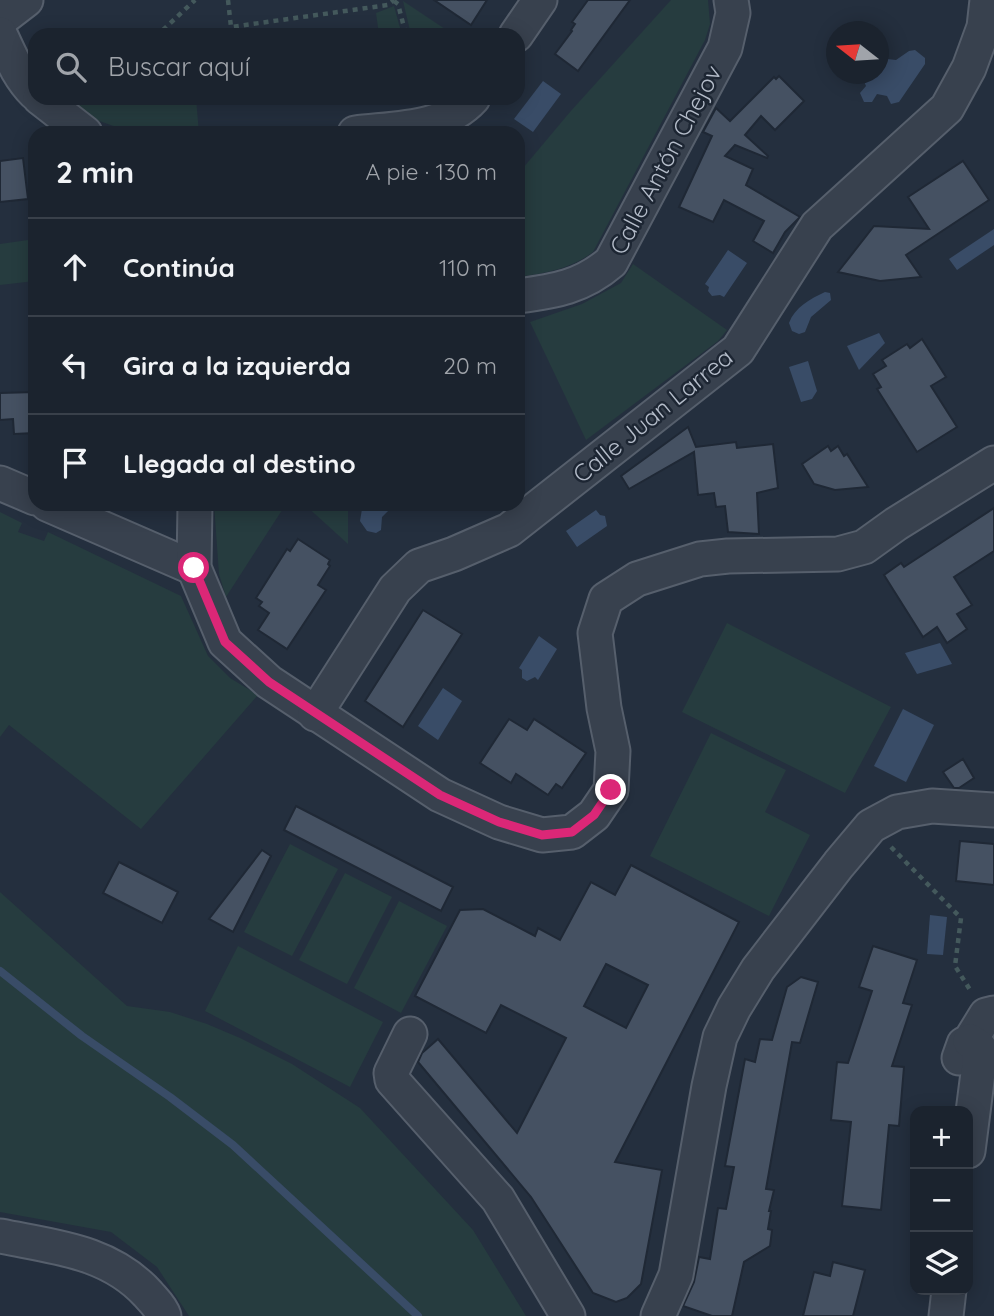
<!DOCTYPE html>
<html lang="es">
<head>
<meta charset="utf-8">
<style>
  body { margin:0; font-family:Quicksand,sans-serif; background:#242b36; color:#f1f3f6 }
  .controls { position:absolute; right:21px; bottom:21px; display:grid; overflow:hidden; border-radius:14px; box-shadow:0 4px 18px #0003 }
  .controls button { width:63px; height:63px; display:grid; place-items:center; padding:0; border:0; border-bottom:2px solid #39404a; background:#1b232e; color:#f1f3f6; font:35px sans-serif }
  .compass { position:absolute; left:826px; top:21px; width:63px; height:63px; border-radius:50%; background:#1b232e; box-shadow:0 4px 18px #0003; rotate:287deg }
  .stop { position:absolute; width:21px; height:21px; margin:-16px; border:5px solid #db2777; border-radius:50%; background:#fff }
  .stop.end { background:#db2777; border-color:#fff; box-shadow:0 2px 7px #0008 }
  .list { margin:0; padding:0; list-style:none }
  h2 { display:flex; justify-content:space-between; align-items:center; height:91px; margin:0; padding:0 28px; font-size:30px }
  h2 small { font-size:23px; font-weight:400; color:#a0a4aa }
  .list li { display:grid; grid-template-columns:46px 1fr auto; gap:21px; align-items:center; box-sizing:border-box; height:98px; padding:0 28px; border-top:2px solid #39404a }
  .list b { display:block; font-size:26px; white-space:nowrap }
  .list em { font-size:23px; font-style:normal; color:#a0a4aa }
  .icon { flex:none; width:38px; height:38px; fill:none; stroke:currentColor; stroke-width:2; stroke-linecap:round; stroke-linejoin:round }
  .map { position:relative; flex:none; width:994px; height:1316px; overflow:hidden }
  .search { position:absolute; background:#1b232e; box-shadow:0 4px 18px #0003; left:28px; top:28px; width:497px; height:77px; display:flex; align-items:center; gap:18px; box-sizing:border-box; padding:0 24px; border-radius:21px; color:#a0a4aa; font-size:26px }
  .panel { position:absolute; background:#1b232e; box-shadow:0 4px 18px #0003; left:28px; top:126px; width:497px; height:385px; border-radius:21px }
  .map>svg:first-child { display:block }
  .green { fill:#263c3f }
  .water { fill:#394c67 }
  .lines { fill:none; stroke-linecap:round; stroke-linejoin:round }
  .stream { stroke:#394c67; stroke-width:8 }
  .building { fill:#455162; stroke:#1f2835; stroke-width:2; fill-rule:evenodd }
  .minor-casing { stroke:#565f6c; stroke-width:37 }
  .path { stroke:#44595c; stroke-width:4.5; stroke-dasharray:5 5; stroke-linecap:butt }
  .minor { stroke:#38414e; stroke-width:33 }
  .route { stroke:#db2777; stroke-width:9 }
  .labels { text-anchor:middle; stroke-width:5; stroke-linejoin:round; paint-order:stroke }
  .street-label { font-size:24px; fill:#b4bcc9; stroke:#1d2633 }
</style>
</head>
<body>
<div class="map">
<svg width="994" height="1316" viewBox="0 0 994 1316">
  <rect width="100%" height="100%" fill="#242f3e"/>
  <!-- green -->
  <g class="green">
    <path d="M671,0H708L710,24L705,40L593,252C570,269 546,273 518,277V174L570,112Z"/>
    <polygon points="403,1 454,35 411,35"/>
    <polygon points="394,6 402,35 379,35 376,13"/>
    <polygon points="62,98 196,98 199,133 133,133 91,118"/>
    <polygon points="35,239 35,281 0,285 0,244"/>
    <polygon points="633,264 727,330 718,341 586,440 530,322 582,304 621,283"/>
    <polygon points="214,504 286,504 226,597 219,574"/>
    <polygon points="304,504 348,504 348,544"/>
    <polygon points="0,512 22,523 18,532 44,541 48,532 181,596 208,656 230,678 258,695 141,829 9,725 0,737"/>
    <polygon points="727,623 891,707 845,793 682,712"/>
    <polygon points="711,733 786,770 765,812 810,835 769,916 650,856"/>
    <polygon points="290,844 338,869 292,956 244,932"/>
    <polygon points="345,873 392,897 347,984 299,960"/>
    <polygon points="0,892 127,1006 170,1012 207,1024 240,1038 292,1064 360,1108 473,1230 526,1316 189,1316 157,1267 111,1232 0,1212"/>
    <polygon points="399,901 447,926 401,1013 354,988"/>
    <polygon points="238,946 383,1022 350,1087 205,1011"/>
  </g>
  <!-- water -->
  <g class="water">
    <polygon points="915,50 925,58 925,64 899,102 891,104 887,96 877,94 872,102 864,102 860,93 866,86 861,74 878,74 879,52 887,59 896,60 909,51"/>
    <polygon points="543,81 561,94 533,132 514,119"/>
    <polygon points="994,229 994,245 957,270 949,259"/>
    <polygon points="728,250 747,263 724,297 720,295 712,296 708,291 709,287 705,284"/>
    <path d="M825,292L830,293L831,300L811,317L805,332L799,334L792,331L789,323C795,307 810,299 825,292Z"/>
    <polygon points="879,333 885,343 859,370 847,346"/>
    <polygon points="808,361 817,391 812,399 801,402 789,367"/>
    <polygon points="366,504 401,504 389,510 382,517 381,530 376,533 367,531 360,521 362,509"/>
    <polygon points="596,510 600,515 605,516 607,526 577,547 566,531"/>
    <polygon points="539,636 557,649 538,680 535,677 527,681 522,678 522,670 519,668"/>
    <polygon points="940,643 952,664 917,674 905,653"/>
    <polygon points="443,688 462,701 438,740 418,726"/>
    <polygon points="903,709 934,725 906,782 874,766"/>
    <polygon points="930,915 947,917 943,955 927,954"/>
  </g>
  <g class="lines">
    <!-- stream -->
    <polyline class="stream" points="0,971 82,1036 170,1097 233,1145 418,1316"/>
  </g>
  <!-- building -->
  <g class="building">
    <polygon points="434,0 487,0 471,25"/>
    <polygon points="588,0 630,0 578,71 555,54 572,31 571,30 575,24 572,22"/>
    <polygon points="779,76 804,101 775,130 761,116 745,135 768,156 767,158 735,145 725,156 753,169 746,185 800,217 785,232 773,253 753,241 764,221 724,200 713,222 679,207 712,136 703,132 716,108 730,121 774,77 776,79"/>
    <polygon points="23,158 28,199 0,202 0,161"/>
    <polygon points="963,161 989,200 906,255 921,277 880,281 838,272 874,226 929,229 908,197"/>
    <polygon points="922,339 946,377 931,386 957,427 917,452 877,389 881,387 873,374 886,366 882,360 907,344 910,348"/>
    <polygon points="35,392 35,433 14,434 13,419 0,420 0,393"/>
    <polygon points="688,427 696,447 736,442 737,448 773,444 778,488 757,493 759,534 728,532 725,506 716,507 714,493 698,495 694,452 629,489 621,476"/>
    <polygon points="828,446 831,451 838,446 844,456 847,454 868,487 835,490 814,484 802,464"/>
    <polygon points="994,508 994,551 954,577 972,605 957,614 967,629 947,643 937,627 923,637 884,575 901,563 904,567"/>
    <polygon points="298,539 330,560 328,564 330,566 318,585 326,590 287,649 258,630 269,613 259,606 262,602 256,598 287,549 290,551"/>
    <polygon points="423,610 462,634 403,727 365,701"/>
    <polygon points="509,719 527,730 534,719 586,753 562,788 556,784 548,795 516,774 511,783 480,763"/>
    <polygon points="963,759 974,778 959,788 954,788 943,772"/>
    <polygon points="296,806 453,887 441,911 284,830"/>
    <polygon points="960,841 994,844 994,885 956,881"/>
    <polygon points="262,850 271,856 233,932 209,919"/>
    <polygon points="119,862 178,892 162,923 103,893"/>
    <path d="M631,865L739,922L615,1162L662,1170L641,1284L627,1298L616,1302L593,1293L531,1197L418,1062L422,1053L438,1039L517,1133L566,1038L501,1005L486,1033L415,996L460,910L483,909L535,936L538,928L560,940L591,882L615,895ZM606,964L648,985L626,1028L584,1006Z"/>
    <polygon points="873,946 917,960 903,1003 912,1005 892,1066 904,1067 899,1126 889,1125 881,1210 842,1206 851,1122 831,1120 837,1062 848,1063 872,991 859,987"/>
    <polygon points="801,977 818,982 800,1043 792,1042 766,1189 774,1190 769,1211 771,1211 768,1229 772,1230 770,1246 744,1262 732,1316 712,1316 683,1306 694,1282 699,1257 710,1259 718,1208 726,1209 734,1167 725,1166 745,1059 755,1062 760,1039 772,1040 787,987"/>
    <polygon points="833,1262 865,1270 853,1316 803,1316 814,1272 830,1276"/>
  </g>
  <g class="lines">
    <!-- minor casing -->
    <g class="minor-casing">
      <g id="minor">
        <polyline points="0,20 26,0"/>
        <path d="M0,34C10,55 18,76 35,93"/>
        <polyline points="516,35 540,0"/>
        <polyline points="40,98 85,133"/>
        <path d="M355,133C395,128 444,130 473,98"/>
        <path d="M518,296C555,291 582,287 611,262L725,48L733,13L731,0"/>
        <polyline points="0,483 35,498"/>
        <polyline points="47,504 194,568"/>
        <polyline points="195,504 194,568 225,642 269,682 440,795 499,822 542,835 572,832 594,815 611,790 613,751 604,708 595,633 606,599 637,579 700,559 728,556 838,554 864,547 896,524 994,463"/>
        <polyline points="315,714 395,589 419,566 454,554 509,530 738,350 817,226 947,108 969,68 984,27 987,0"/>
        <polyline points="410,1034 391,1073 392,1080 498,1199 568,1316"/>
        <polyline points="959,1058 964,1044 970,1041 986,1015 994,1013"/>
        <polyline points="968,1151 979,1065 979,1047 970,1041"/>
        <path d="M0,1236C54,1247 109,1251 148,1294C154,1301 161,1307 164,1316"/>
        <polyline points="658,1316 676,1275 709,1086 720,1037 734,1008 758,969 839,864 871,826 897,812 932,806 994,810"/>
        <polyline points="946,1316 949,1290"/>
      </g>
    </g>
    <!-- path -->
    <g class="path">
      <polyline points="228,0 231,27 388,5 394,0"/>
      <polyline points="394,1 398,4 406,35"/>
      <polyline points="163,30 195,0"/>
      <polyline points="891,847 961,918 955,966 972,993"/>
    </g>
    <!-- minor -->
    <use href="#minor" class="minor"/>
  </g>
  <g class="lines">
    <!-- route -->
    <polyline class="route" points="194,568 225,642 269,682 440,795 499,822 542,835 572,832 594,815 611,790"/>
  </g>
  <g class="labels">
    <!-- street labels -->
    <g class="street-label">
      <text transform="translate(666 160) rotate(-62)" y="8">Calle Antón Chejov</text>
      <text transform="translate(653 416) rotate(-39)" y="8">Calle Juan Larrea</text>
    </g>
  </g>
</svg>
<div class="controls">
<button>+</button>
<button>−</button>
<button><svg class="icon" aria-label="layers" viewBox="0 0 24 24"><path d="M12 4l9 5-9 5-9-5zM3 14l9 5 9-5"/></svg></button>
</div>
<svg class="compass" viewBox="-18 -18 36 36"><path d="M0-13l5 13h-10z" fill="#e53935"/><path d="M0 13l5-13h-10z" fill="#a0a4aa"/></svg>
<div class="stop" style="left:194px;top:568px"></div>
<div class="stop end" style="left:611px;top:790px"></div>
<div class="search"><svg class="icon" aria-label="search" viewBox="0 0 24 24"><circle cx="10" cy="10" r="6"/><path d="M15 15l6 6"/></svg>Buscar aquí</div>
<section class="panel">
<h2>2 min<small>A pie · 130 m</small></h2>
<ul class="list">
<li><svg class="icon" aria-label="ahead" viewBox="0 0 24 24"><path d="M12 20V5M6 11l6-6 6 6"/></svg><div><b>Continúa</b></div><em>110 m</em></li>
<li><svg class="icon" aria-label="left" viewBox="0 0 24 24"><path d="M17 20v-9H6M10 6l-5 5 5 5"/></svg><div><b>Gira a la izquierda</b></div><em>20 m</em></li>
<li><svg class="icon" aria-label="arrive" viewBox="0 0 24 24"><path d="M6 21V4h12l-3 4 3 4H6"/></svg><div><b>Llegada al destino</b></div></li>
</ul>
</section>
</div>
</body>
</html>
